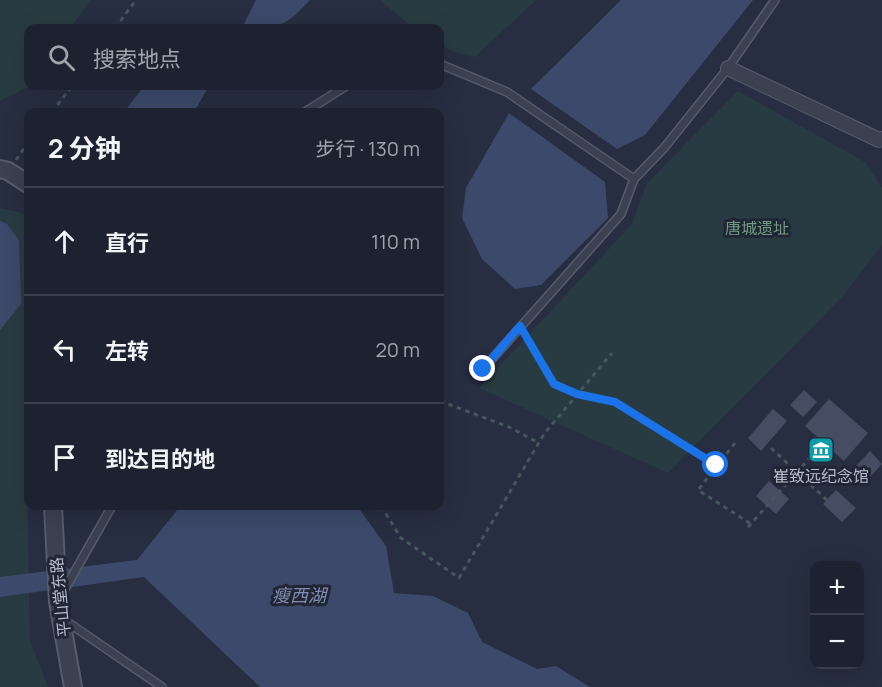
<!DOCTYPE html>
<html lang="zh">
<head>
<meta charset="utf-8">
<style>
  body { margin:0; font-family:Manrope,"Noto Sans SC",sans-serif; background:#2a2f3d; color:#f1f3f6 }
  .controls { position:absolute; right:18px; bottom:18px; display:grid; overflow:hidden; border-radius:12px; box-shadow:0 6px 24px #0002 }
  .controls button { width:54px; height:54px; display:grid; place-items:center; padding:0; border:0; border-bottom:2px solid #3b3f4d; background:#1d2231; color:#f1f3f6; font:30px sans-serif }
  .stop { position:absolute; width:18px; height:18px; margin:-14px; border:4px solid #1a73e8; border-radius:50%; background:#fff }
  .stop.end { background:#1a73e8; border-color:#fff; box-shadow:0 2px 6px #0008 }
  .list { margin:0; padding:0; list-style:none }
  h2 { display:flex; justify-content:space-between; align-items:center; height:78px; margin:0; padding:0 24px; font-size:26px }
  h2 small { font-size:20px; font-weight:400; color:#a0a4ab }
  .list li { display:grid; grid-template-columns:39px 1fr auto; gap:18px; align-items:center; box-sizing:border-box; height:108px; padding:0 24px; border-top:2px solid #3b3f4d }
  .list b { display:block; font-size:22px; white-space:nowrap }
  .list em { font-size:20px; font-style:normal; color:#a0a4ab }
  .icon { flex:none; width:33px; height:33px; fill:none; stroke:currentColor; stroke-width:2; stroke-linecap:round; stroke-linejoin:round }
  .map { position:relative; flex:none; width:882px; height:687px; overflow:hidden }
  .search { position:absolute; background:#1d2231; box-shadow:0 6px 24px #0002; left:24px; top:24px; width:420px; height:66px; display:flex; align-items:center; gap:15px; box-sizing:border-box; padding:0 21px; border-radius:12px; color:#a0a4ab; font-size:22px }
  .panel { position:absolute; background:#1d2231; box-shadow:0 6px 24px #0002; left:24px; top:108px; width:420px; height:402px; border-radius:12px }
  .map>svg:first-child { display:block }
  .green { fill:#293b42 }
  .water { fill:#3d496a }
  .building { fill:#464d63 }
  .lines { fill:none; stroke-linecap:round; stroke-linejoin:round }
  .service-casing { stroke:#565c6b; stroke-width:10 }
  .minor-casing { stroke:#565c6b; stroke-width:16 }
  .tertiary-casing { stroke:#565c6b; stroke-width:20 }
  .path { stroke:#44575c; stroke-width:3; stroke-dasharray:4.5 4.5; stroke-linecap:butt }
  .service { stroke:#3b4151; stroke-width:7 }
  .minor { stroke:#3b4151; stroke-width:14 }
  .tertiary { stroke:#3b4151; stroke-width:16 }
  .route { stroke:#1a73e8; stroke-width:8 }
  .labels { text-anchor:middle; stroke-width:6; stroke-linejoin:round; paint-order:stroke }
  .park-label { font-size:16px; fill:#709b80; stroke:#202636 }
  .poi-label { font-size:16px; fill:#b8bccb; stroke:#202636 }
  .street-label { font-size:16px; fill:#b8bccb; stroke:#202636 }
  .water-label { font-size:18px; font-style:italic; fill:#808eb2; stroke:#202636 }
</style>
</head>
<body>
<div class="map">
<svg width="882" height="687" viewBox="0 0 882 687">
  <rect width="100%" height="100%" fill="#272e41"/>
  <!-- green -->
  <g class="green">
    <polygon points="0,0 90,0 70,28 28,28 29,86 0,101"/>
    <polygon points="380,0 536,0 475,57 451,51 440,44 440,28 413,28"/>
    <polygon points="738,91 865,162 882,188 882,245 843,296 668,473 479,388 632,224 647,183"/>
    <polygon points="0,208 22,213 28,218 27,478 30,641 48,687 0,687"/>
  </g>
  <!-- water -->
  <g class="water">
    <path d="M256,0H310C285,27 278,29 242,28Z"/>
    <polygon points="621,0 753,0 645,135 617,149 531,89"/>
    <polygon points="144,86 209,86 194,112 124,112"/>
    <polygon points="509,113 605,182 608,218 541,285 515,289 482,259 462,218 466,188"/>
    <polygon points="0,221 7,224 19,240 21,304 0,330"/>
    <polygon points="184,506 357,506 386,546 394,593 433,596 468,613 482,642 537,669 556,666 590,687 260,687 144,577 0,597 0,577 137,560 178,509"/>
  </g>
  <!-- building -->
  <g class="building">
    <polygon points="804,390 817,402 803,417 790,405"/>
    <polygon points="829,399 868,433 844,461 805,426"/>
    <polygon points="773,409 787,421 761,451 748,438"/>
    <polygon points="870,451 882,464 869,478 856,466"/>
    <polygon points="769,481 789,499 776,514 756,496"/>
    <polygon points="836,490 856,508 842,522 823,504"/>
  </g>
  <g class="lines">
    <!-- service casing -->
    <g class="service-casing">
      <g id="service">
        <polyline points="440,64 507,92 634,179"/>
        <polyline points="305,112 346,86"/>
        <polyline points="483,369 621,214 634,179 664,148 728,68 775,0"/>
        <polyline points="62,594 112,506"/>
        <polyline points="63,619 162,687"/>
      </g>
    </g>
    <!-- minor casing -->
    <g class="minor-casing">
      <polyline id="minor" points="728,68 879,140 882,139"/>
    </g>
    <!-- tertiary casing -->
    <g class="tertiary-casing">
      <g id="tertiary">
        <polyline points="0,169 8,171 28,184"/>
        <polyline points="53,506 58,602 73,687"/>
      </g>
    </g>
    <!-- path -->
    <g class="path">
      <polyline points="115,28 136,0"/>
      <polyline points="52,112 72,86"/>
      <polyline points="16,160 28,143"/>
      <polyline points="525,335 554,384 577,394 615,402 716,465"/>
      <polyline points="440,401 509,427 539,443"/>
      <polyline points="735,443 698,490 751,524"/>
      <polyline points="771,448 828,501"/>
      <polyline points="381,506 401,538 459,578 544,434 612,353"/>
      <polyline points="748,527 814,453"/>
    </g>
    <!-- service -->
    <use href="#service" class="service"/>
    <!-- minor -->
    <use href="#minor" class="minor"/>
    <!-- tertiary -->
    <use href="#tertiary" class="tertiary"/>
  </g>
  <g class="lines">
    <!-- route -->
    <polyline class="route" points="483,369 520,326 554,384 577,394 615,402 716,465"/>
  </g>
  <!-- icons -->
  <defs>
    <g id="museum-square" transform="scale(1.35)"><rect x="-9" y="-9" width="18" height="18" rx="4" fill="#0f9aa8" stroke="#202636"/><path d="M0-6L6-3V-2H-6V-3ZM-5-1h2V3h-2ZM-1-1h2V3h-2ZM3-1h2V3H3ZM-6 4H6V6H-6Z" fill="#fff"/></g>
  </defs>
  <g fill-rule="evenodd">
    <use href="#museum-square" x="821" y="450"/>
  </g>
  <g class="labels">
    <!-- park labels -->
    <g class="park-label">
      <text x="757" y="234">唐城遗址</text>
    </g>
    <!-- poi labels -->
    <g class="poi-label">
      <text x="821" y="482">崔致远纪念馆</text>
    </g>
    <!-- street labels -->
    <g class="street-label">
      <text transform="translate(60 597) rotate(-96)" y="6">平山堂东路</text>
    </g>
    <!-- water labels -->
    <g class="water-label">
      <text x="299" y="602">瘦西湖</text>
    </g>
  </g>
</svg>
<div class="controls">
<button>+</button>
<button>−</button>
</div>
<div class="stop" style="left:716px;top:465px"></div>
<div class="stop end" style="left:483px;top:369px"></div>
<div class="search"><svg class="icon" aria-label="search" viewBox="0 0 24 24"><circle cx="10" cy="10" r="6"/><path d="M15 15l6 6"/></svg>搜索地点</div>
<section class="panel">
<h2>2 分钟<small>步行 · 130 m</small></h2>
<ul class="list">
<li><svg class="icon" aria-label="ahead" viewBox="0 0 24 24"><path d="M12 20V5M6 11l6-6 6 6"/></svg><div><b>直行</b></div><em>110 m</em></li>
<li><svg class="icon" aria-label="left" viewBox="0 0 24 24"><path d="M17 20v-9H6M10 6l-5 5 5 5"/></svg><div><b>左转</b></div><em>20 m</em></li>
<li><svg class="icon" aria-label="arrive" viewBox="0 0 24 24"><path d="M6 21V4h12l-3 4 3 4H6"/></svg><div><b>到达目的地</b></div></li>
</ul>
</section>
</div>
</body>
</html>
